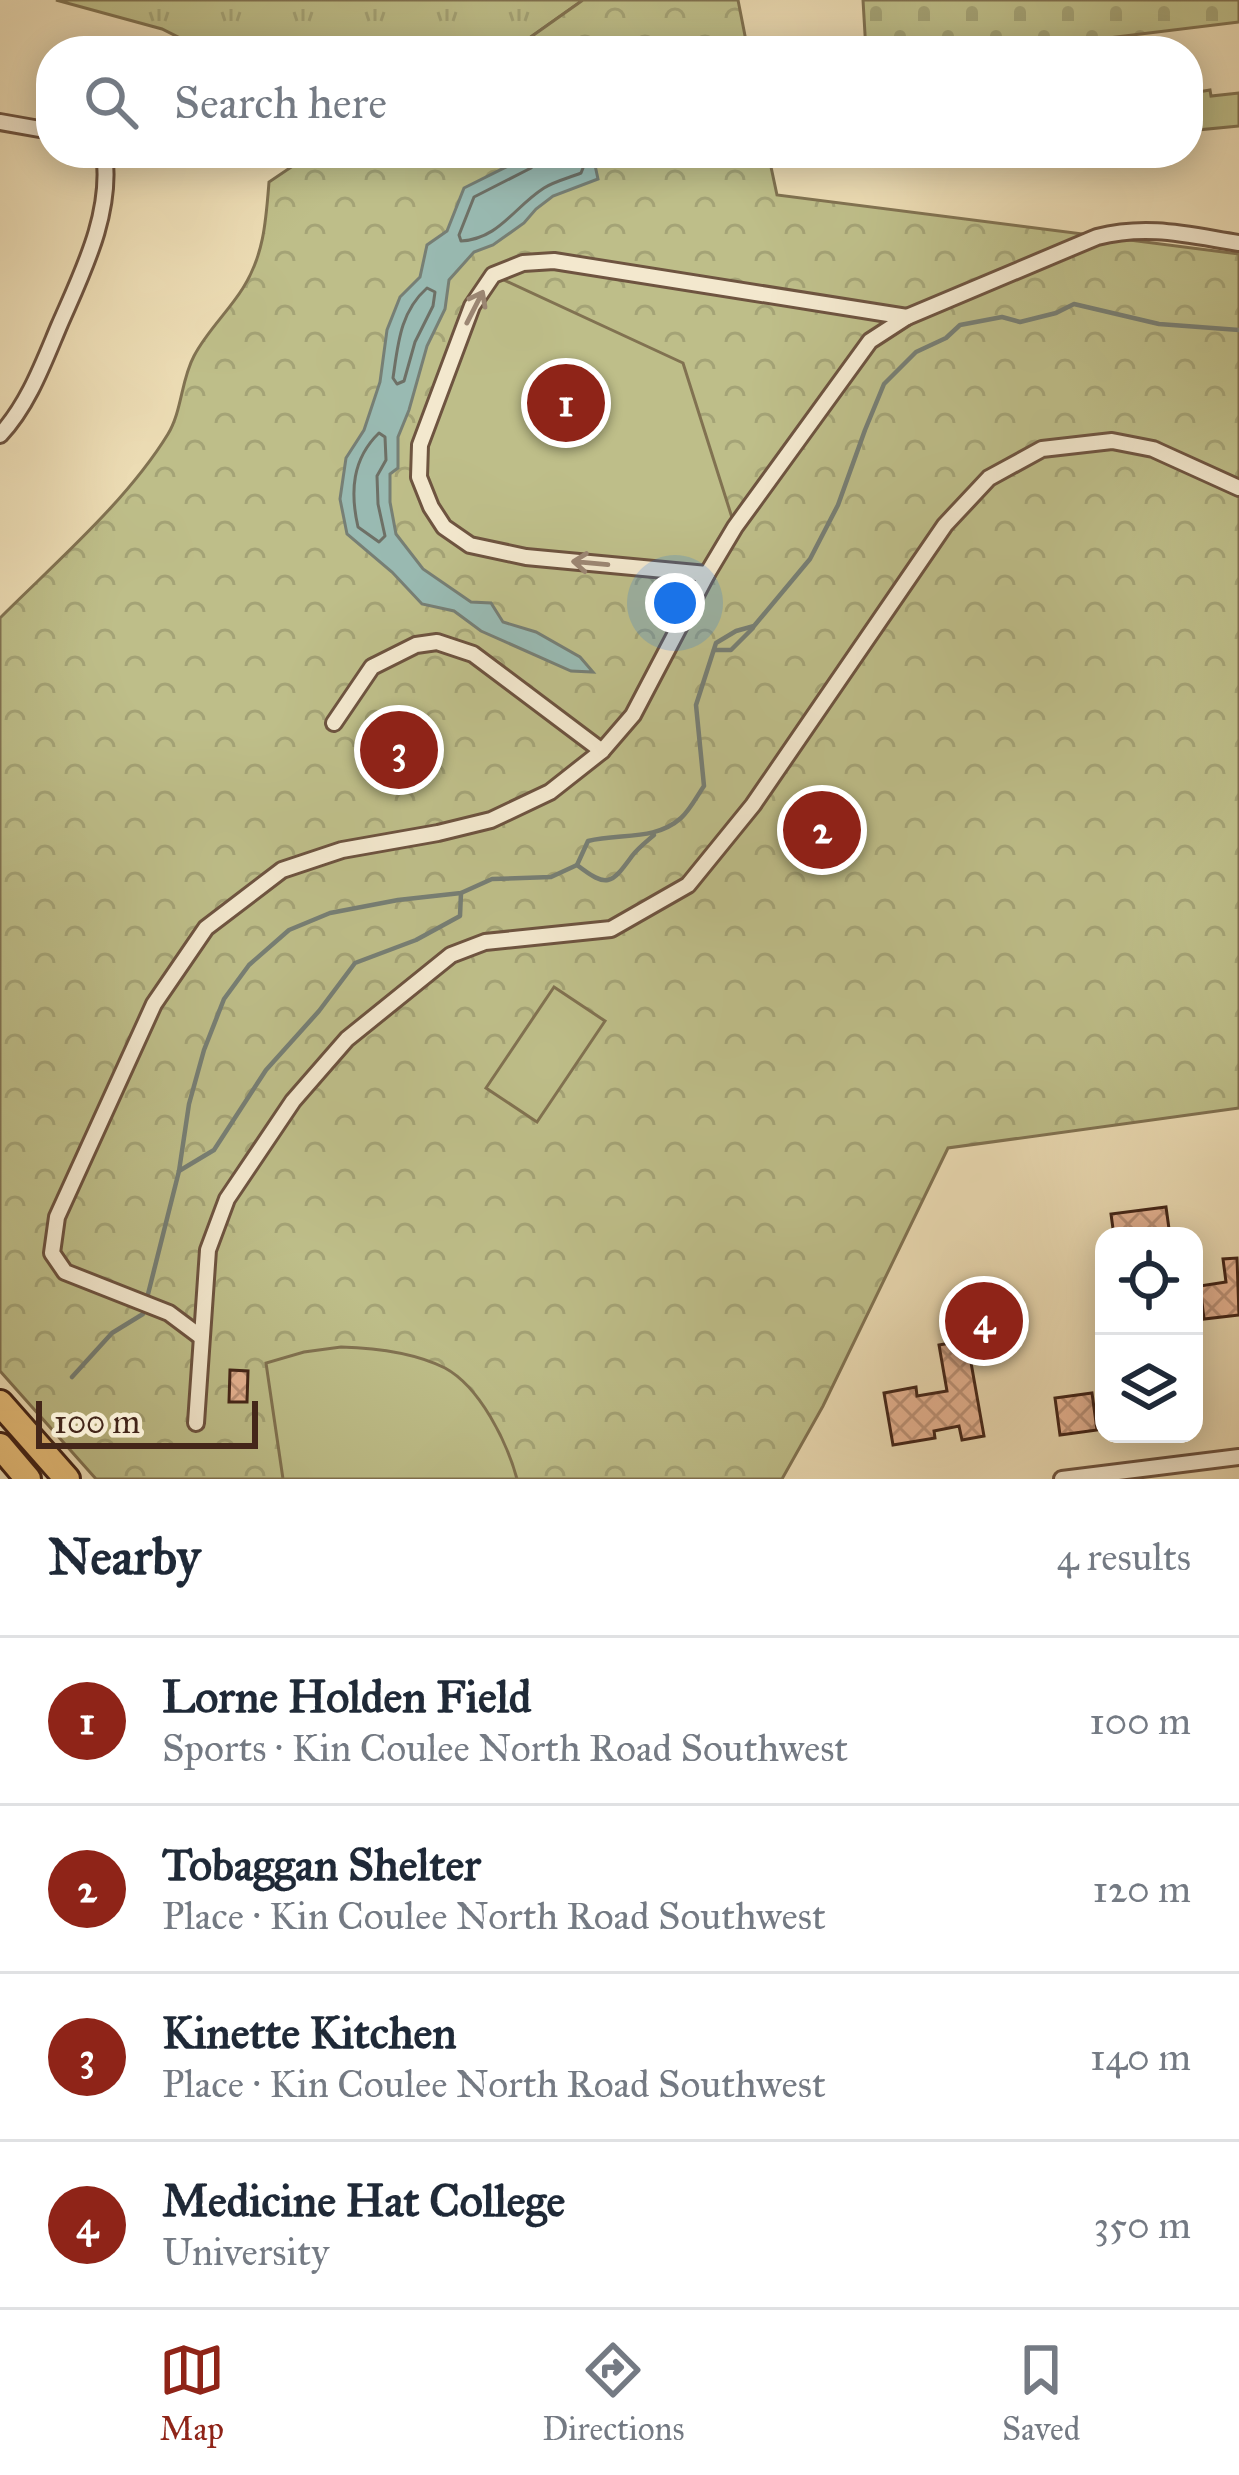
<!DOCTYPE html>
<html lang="en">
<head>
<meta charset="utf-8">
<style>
  body { margin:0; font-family:"IM FELL Great Primer",serif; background:#f6f6f7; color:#1f2937 }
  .controls { position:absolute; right:36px; bottom:36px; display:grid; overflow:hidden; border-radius:24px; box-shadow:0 6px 30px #0003 }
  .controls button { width:108px; height:108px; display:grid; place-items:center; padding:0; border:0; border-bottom:3px solid #e0e1e3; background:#fff; color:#1f2937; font:60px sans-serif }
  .scale { position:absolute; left:36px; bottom:30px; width:222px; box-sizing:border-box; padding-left:12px; border:6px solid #442619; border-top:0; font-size:33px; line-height:42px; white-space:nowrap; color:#442619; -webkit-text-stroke:9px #f3e8ce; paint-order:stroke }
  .you { position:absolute; left:675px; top:603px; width:42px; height:42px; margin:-30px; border:9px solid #fff; border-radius:50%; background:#1a73e8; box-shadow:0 0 0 18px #1a73e833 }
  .badge { display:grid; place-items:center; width:78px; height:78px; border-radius:50%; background:#8f2418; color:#fff; font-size:39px; font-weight:700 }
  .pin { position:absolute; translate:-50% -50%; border:6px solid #fff; box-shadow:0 3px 12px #0006 }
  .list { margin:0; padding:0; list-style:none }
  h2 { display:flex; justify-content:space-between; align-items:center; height:156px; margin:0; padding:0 48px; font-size:51px }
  h2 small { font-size:39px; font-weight:400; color:#747a83 }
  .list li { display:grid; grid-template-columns:78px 1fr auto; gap:36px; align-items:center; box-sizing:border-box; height:168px; padding:0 48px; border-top:3px solid #e0e1e3 }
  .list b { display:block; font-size:45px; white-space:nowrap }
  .list p { margin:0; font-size:39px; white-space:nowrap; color:#747a83 }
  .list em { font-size:39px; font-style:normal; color:#747a83 }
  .icon { flex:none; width:66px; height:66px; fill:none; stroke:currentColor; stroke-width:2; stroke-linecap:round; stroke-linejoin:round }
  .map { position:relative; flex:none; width:1239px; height:1479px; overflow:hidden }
  .search { position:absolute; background:#fff; box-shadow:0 6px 30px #0003; left:36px; right:36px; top:36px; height:132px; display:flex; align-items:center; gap:30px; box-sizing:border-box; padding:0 42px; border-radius:48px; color:#747a83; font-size:45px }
  .sheet { height:828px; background:#fff }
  nav { display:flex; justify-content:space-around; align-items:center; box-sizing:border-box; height:168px; border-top:3px solid #e0e1e3; background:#fff; font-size:33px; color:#747a83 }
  nav a { display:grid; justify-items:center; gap:6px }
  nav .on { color:#8f2418 }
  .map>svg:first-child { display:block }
  .grass { fill:url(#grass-tufts); stroke:#817251; stroke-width:3 }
  .cemetery { fill:url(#cemetery-stones); stroke:#817251; stroke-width:3 }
  .park { fill:url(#park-crowns); stroke:#817251; stroke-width:3 }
  .pitch { fill:#bebe89; stroke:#817251; stroke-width:3 }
  .water { fill:#99bab2; stroke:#777f75; stroke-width:3 }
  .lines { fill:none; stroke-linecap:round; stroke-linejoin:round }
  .shore { stroke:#6e7066; stroke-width:3 }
  .stream { stroke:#777f75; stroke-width:4.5 }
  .building { fill:url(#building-cross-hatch); stroke:#442619; stroke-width:3 }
  .street-casing { stroke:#6e5440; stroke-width:20 }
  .highway-casing { stroke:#442619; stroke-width:30 }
  .street { stroke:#f3e8ce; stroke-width:14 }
  .highway { stroke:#e6be7a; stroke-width:24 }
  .oneway { stroke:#9c8774 }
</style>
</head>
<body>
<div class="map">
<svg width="1239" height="1479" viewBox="0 0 1239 1479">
  <defs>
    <pattern id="grass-tufts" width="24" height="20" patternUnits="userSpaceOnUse" patternTransform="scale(3)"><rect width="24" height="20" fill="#bebe89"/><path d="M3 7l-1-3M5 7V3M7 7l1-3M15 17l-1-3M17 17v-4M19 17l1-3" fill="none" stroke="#a4a376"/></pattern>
    <pattern id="cemetery-stones" width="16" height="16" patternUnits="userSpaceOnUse" patternTransform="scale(3)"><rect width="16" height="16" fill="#bebe89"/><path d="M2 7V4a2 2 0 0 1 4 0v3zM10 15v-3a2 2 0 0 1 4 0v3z" fill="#a4a376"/></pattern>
    <pattern id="park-crowns" width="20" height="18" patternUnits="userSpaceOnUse" patternTransform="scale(3)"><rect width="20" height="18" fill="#bebe89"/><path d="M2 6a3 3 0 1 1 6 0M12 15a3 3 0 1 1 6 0" fill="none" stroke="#a4a376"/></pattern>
    <pattern id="building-cross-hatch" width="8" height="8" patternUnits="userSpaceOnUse" patternTransform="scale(3)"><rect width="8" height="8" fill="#e8b594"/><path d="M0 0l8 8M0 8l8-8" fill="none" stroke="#be9378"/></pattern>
  </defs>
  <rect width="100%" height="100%" fill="#ecdcb4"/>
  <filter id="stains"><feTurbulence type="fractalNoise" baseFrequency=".00167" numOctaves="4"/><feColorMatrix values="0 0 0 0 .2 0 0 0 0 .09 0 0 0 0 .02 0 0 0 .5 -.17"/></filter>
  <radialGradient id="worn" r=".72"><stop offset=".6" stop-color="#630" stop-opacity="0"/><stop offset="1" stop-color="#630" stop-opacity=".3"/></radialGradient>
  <!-- grass -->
  <polygon class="grass" points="56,0 583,0 511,51 206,51 162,29"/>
  <!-- cemetery -->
  <polygon class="cemetery" points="863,0 1239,0 1239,22 1001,51 866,51"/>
  <!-- park -->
  <g class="park">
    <polygon points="583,0 738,0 748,51 511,51"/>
    <path d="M312,153H768L777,195L1239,254V1108L948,1148L823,1406L782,1479H96L0,1371V618C56,562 127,501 168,434C182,411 181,380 194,356C207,331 228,312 243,288C264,255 266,220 269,182Z"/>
  </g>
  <!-- pitch -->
  <g class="pitch">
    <polygon points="1210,90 1211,96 1239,93 1239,126 1197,130 1192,93"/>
    <polygon points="493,275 683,363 735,527 707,574 470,545 444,527 419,477 421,442 472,306"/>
    <polygon points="554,987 605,1021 537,1122 486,1088"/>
    <path d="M341,1347C376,1348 413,1352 445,1368C480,1387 507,1442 517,1479H283L266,1363L304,1352Z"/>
  </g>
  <!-- water -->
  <polygon class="water" points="534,153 596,153 593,156 598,179 553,196 536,209 524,223 493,245 474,252 449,280 445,309 427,346 409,410 398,437 398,468 390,474 390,502 396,534 423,569 471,602 491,603 503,622 536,632 580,657 593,672 571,671 481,631 454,611 422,604 392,572 347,534 340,499 346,458 364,430 380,382 387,330 400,297 420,277 427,245 447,231 464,188"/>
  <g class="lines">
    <!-- shore -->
    <g class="shore">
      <path d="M537,153V161L531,168L474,197L459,235L461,241C499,239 514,207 544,188C555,181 569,178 581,173L583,168L582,153"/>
      <path d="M427,288L435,292L433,306L415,342L404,381L397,384L393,378C398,344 400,312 427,288Z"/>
      <path d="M379,433L385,437L386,460L377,476L378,504L385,536L379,542L358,527C350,492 352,459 379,433Z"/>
    </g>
    <!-- stream -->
    <g class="stream">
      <polyline points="714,650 731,650 753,628"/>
      <path d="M577,865C607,888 611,885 632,856C638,848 646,842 654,835"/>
      <polyline points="179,1171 214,1150 266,1070 319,1011 355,963 416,940 460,916 461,893"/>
      <path d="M72,1377L112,1333L143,1314L179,1171L189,1104L204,1050L224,999L249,965L289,930L330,913L398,900L461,893L492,879L551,877L577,865L588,841C621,833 655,841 681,818C690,810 697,796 704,786L696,705L716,643L736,631L754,626L810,559L838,505L865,430L884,384L916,352L946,338L960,325L1002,317L1020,322L1056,313L1074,304L1159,324L1239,330"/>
    </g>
  </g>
  <!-- building -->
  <g class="building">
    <polygon points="395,733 414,757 402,767 383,742"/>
    <polygon points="825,813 837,821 820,848 808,839"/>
    <polygon points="1166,1207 1170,1236 1114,1236 1111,1214"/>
    <polygon points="1237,1258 1239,1315 1204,1319 1200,1286 1226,1282 1223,1259"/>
    <polygon points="967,1340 984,1436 962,1440 959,1426 934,1431 935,1438 893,1445 884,1393 916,1387 917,1396 947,1391 939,1345"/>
    <polygon points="230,1370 248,1371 247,1402 229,1402"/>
    <polygon points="1092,1393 1097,1430 1060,1435 1055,1398"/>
  </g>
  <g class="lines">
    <!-- street casing -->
    <g class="street-casing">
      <g id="street">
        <polyline points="0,122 51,131"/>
        <path d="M0,435C28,405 43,364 59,326C82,273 113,213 104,153"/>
        <polyline points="707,574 526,557 470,545 444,527 431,507 419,477 420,445 472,306 493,275 523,263 554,261 907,317"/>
        <polyline points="334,723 372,667 416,645 437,642 473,654 602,751"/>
        <path d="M201,1337L169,1313L65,1272L52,1253L57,1217L154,1004L206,928L282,870L342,850L438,833L491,820L550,792L602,751L633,715L707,574L735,527L870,341L907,317L1097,237C1148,224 1188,235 1239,243"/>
        <polyline points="196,1423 208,1250 227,1199 293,1101 347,1039 451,955 485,942 611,929 688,885 753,805 945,525 989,478 1042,449 1112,441 1153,449 1239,488"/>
        <polyline points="1062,1479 1239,1457"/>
      </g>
    </g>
    <!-- highway casing -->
    <g class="highway-casing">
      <g id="highway">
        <polyline points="0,1403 67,1479"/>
        <polyline points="0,1446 28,1479"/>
      </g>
    </g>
    <!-- street -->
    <use href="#street" class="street"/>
    <!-- highway -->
    <use href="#highway" class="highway"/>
  </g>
  <!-- one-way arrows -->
  <defs><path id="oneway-shaft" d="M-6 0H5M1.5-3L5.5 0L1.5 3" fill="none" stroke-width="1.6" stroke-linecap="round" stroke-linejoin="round" transform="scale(3)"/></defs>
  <g class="oneway">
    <use href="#oneway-shaft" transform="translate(475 307) rotate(-63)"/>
    <use href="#oneway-shaft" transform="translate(590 563) rotate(-175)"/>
  </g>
  <rect width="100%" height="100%" filter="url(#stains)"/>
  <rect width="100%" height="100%" fill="url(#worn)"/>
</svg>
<div class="controls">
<button><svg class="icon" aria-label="locate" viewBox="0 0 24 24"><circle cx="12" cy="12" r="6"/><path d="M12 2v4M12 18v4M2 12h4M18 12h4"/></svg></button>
<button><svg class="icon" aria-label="layers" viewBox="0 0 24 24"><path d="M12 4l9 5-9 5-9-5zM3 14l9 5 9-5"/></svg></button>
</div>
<div class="scale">100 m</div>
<div class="you"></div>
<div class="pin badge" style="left:566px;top:403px">1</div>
<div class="pin badge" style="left:822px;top:830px">2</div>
<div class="pin badge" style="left:399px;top:750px">3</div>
<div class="pin badge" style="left:984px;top:1321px">4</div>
<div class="search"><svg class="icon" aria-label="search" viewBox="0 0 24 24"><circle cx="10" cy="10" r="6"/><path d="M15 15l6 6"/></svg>Search here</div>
</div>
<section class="sheet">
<h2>Nearby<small>4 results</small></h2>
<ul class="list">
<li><span class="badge">1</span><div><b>Lorne Holden Field</b><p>Sports · Kin Coulee North Road Southwest</p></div><em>100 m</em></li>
<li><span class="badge">2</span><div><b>Tobaggan Shelter</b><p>Place · Kin Coulee North Road Southwest</p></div><em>120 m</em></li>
<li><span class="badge">3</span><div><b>Kinette Kitchen</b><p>Place · Kin Coulee North Road Southwest</p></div><em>140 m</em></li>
<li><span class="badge">4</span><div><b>Medicine Hat College</b><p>University</p></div><em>350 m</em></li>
</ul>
</section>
<nav>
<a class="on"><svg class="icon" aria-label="map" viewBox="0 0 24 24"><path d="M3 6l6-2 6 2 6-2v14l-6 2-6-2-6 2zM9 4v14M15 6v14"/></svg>Map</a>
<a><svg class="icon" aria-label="directions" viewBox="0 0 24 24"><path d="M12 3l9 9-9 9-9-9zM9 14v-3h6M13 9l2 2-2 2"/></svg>Directions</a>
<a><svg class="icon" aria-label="saved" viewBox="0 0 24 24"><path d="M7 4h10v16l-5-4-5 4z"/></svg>Saved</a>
</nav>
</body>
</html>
